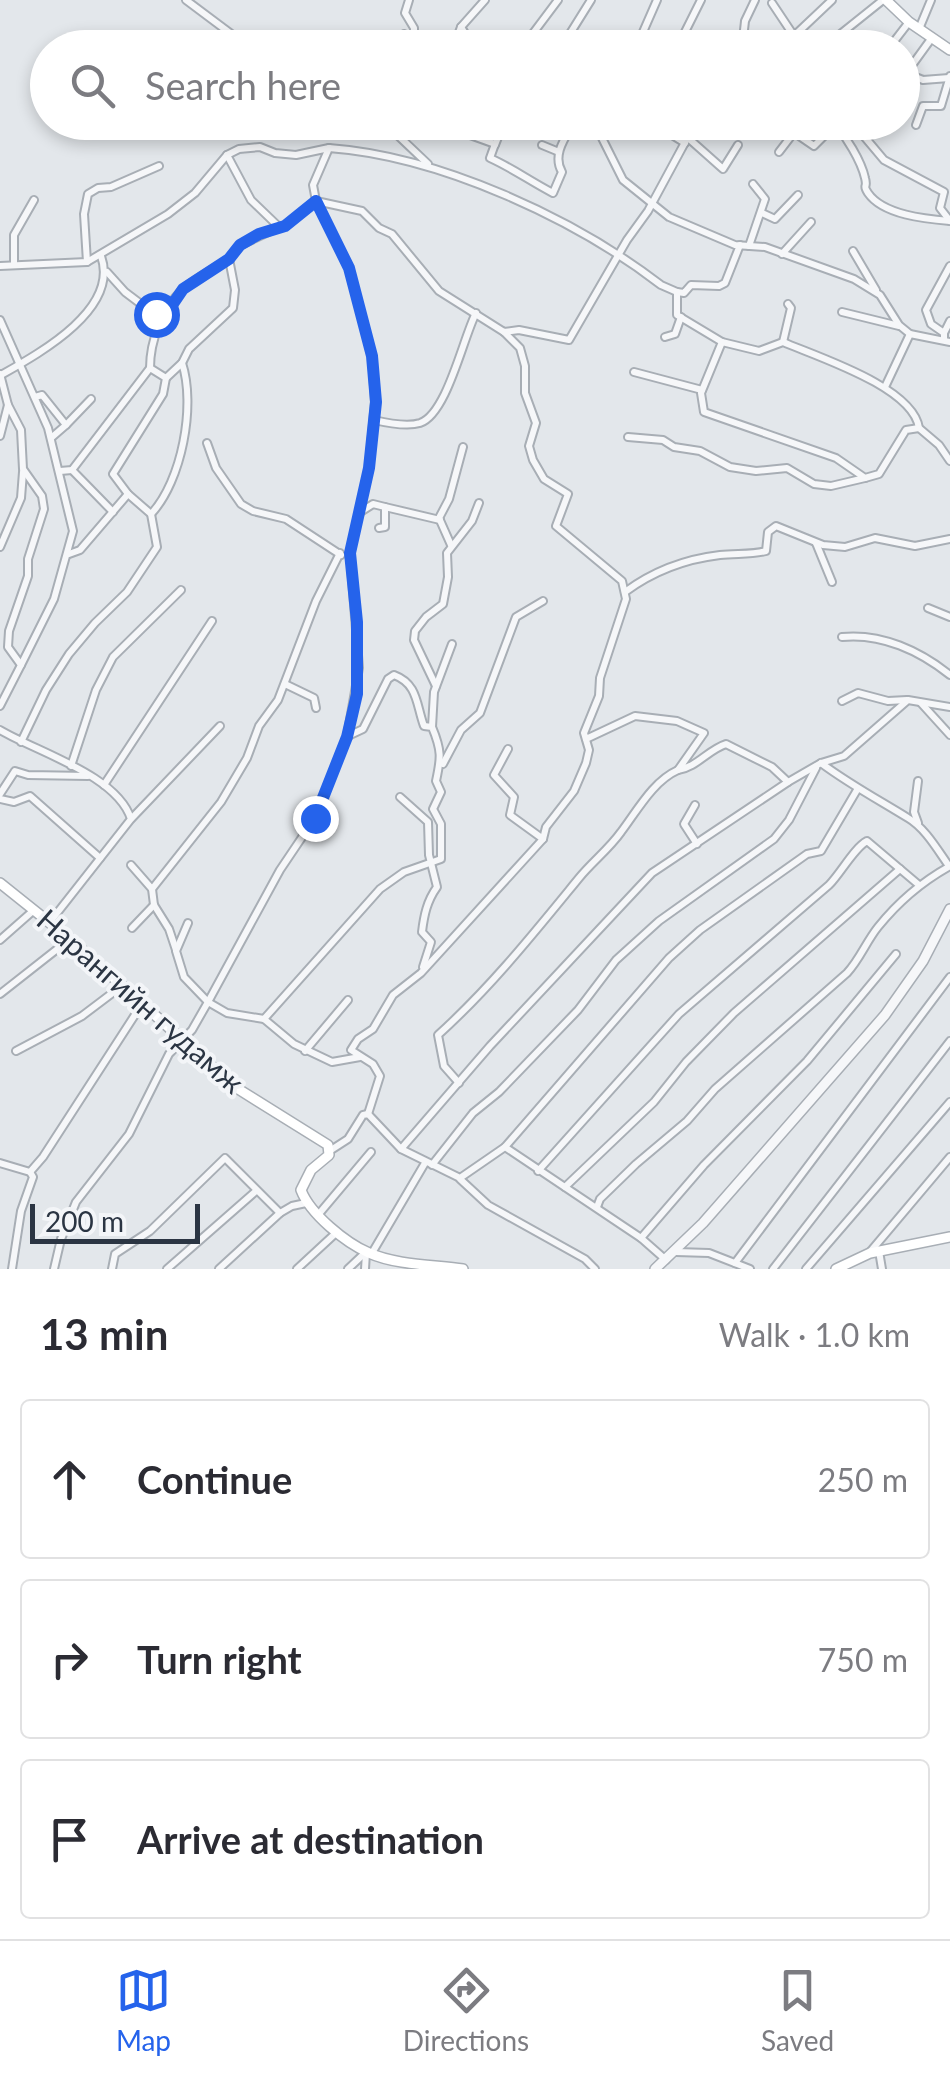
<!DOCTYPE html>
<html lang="en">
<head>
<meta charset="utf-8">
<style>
  body { margin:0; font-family:Lato,sans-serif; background:#f7f7f7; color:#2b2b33 }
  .scale { position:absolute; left:30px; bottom:25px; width:170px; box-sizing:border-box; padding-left:10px; border:5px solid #2b3543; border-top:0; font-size:28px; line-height:35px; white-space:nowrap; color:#2b3543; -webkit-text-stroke:8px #f3f5f8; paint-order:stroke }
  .stop { position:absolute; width:30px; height:30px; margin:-22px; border:8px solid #2563eb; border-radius:50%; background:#fff }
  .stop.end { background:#2563eb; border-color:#fff; box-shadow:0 2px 10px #0008 }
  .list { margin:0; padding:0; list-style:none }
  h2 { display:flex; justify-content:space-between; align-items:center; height:130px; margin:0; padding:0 40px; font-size:42px }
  h2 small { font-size:32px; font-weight:400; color:#7c7c81 }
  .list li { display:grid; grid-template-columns:65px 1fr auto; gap:30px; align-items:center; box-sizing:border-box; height:160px; margin:0 20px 20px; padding:0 20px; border:2px solid #e1e1e2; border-radius:10px }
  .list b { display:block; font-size:38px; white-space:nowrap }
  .list em { font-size:32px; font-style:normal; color:#7c7c81 }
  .icon { flex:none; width:55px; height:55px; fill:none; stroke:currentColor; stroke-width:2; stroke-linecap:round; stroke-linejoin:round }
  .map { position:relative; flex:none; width:950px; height:1269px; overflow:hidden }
  .search { position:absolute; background:#fff; box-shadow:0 5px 15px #0003; left:30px; right:30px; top:30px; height:110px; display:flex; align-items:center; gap:25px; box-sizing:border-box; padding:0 35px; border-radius:55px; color:#7c7c81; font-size:38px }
  .sheet { height:670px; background:#fff }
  nav { display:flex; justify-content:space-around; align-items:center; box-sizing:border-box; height:140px; border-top:2px solid #e1e1e2; background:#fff; font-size:28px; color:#7c7c81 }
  nav a { display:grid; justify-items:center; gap:5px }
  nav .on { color:#2563eb }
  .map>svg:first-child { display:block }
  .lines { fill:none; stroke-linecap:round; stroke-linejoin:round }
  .minor-casing { stroke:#a8aeb5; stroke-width:10 }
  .tertiary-casing { stroke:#a8aeb5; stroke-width:12 }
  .secondary-casing { stroke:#a8aeb5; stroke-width:12 }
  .minor { stroke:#f6f7f9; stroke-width:6 }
  .tertiary { stroke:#f6f7f9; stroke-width:9 }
  .secondary { stroke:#fff; stroke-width:9 }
  .route { stroke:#2563eb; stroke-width:12 }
  .labels { text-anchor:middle; stroke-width:8; stroke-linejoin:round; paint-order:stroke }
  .street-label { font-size:30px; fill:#2b3543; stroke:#f3f5f8 }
</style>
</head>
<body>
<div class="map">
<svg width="950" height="1269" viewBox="0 0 950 1269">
  <rect width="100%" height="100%" fill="#e3e7eb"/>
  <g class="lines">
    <!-- minor casing -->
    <g class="minor-casing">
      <g id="minor">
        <polyline points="186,0 250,48"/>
        <polyline points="409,0 405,13 414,28 414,48"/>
        <polyline points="772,3 794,36 832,0"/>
        <polyline points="461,27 466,35 487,48"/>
        <polyline points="919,29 931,0"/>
        <polyline points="404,34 413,47"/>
        <polyline points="453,48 461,27 485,0"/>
        <polyline points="522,48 558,0"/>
        <polyline points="561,48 591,0"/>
        <polyline points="636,48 657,0"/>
        <polyline points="677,48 701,0"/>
        <polyline points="742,48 745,21 755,0"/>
        <polyline points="823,48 883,0"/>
        <polyline points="889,48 909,22"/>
        <polyline points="908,74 923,80 949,78"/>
        <polyline points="902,79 931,39"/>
        <polyline points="369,122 388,126 428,164"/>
        <path d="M458,122L471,126L470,135L495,144L490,158C514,169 530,181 553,193L562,172C552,155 565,138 574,122"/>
        <polyline points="588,122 600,134 623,180 669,217 735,245 765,247 854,279 880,295 899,325 910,334 950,342"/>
        <polyline points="651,122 685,143"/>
        <path d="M834,122C846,137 861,160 865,178C868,189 862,184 868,193C883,215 926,219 950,221"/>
        <polyline points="852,122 884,160 944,192 940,208 950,221"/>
        <polyline points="916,125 923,106 941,106 950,76"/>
        <polyline points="795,133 814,146 836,124"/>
        <polyline points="687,137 723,169 738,145"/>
        <polyline points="495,145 504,122"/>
        <polyline points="542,145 559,152"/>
        <polyline points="779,152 802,122"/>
        <polyline points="227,155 251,200 279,227 285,226 316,201 362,211 379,228 392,234 439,291 504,332 519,330 569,340 627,240 648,211 696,122"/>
        <polyline points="762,213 775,219 798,195"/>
        <polyline points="749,246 765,199 753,184"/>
        <polyline points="853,251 876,290"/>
        <polyline points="782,254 811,222"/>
        <polyline points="87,262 84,214 88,194 98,188 111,187 159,166"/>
        <polyline points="14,264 14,235 34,200"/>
        <polyline points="0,266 87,262 168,214 195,193 227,155 239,149 260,147 275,153 296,155 329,148"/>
        <polyline points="107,272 125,292 162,320"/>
        <polyline points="677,292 684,293 691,285 719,286 725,283 740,245"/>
        <polyline points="842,312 899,326"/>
        <polyline points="0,320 48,428 73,531 54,599 21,665"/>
        <polyline points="944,333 950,321"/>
        <polyline points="665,337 675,334 681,317"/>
        <polyline points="944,340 944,333 931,324 926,310 950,266"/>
        <path d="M722,342L759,351L783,342C818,357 913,387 919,428L939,445L950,461"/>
        <polyline points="783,342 791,308 788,304"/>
        <path d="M150,368C150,341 162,309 182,290C195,278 214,269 229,259"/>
        <polyline points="634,372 702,390"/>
        <polyline points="0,374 8,405 21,430 23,469 42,496 44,509 28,559 28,576 9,631 8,647 21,665 0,706"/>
        <path d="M1,375C40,353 120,309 101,256"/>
        <polyline points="166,378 182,363 189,349 233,308 235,290 229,259 241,245 279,227"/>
        <polyline points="885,387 910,334"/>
        <polyline points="35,397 42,395 66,425 91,399"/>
        <path d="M374,420C387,423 407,427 420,423C447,414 463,338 476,313"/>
        <polyline points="0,436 8,405"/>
        <polyline points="628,437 663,440 674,447 700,451 730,467 756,471 787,468 814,484 831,486 865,478"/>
        <polyline points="51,438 66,425"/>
        <polyline points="207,443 216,468 241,504 253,511 286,519 341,555"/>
        <polyline points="72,470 113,512"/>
        <polyline points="385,507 440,520"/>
        <polyline points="362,511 373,504 385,507 385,527 379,528"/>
        <path d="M151,514C182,481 196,405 182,363"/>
        <polyline points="816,543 832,582"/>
        <polyline points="451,545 439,518 449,499 463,447"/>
        <polyline points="0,547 21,498 23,472"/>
        <polyline points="69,554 80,550 128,494"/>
        <path d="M625,592C652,572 686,559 720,555C735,553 751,555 766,551L768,532L776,526L823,545L845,547L875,538L915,546L950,539"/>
        <polyline points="928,608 950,617"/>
        <path d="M842,637C882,633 920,651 950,675"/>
        <polyline points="285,684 314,698 316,708"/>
        <polyline points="436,686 414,640 415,631 426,617 443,604 448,577 447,553 472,521 479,503"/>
        <polyline points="842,701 858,693 888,701 907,700"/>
        <polyline points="921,703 950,735"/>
        <polyline points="432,727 434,692 452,644"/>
        <path d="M0,730C37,752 117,775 131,819L50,922"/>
        <path d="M586,739L635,716L677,721L704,733L678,770C697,767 708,750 726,744L772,767L788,782"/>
        <polyline points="21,742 46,690 69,654 95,623 127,592 157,547 151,514 128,494 113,474 163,394 166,378 150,368 72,470 60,471"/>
        <polyline points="508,749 494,775 514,797 510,815 543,839"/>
        <path d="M821,763C849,784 879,800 908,818C925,828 937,849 949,866"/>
        <polyline points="443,764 461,730 480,713 516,617 543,601"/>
        <polyline points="71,766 96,690 113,657 181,590"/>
        <polyline points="918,781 914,812 918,823"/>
        <polyline points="104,785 212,621"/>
        <polyline points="0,794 15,771 28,775 88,776"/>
        <path d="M400,797L428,822L429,855L437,887C427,901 424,915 422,932L431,942L423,967"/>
        <polyline points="0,799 14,802 30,796 100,858"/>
        <polyline points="695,805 684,824 697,844"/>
        <polyline points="132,818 220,726"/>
        <polyline points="131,865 152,889 154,905 169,929 176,950"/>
        <polyline points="152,889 221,802 247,758 259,726 278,700 316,601 340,553"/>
        <polyline points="188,923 176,951 184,977 208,1002 227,1013 264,1019 294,1044 332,1062 360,1057"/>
        <polyline points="132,928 154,905"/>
        <polyline points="0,940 34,910"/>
        <polyline points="0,994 70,939"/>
        <path d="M264,1019L380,889L404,872L441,859V824L433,809L441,792L436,781C441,758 442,751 432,727L424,726C416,704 418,684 394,675L388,679L363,729L348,736"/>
        <polyline points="16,1051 82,1016 123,985"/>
        <polyline points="305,1051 348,1000"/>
        <path d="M459,1083L444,1066L438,1035C491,987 534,933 579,878C592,862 609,849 621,832C637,811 653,781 678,770"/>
        <polyline points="368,1114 380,1076 373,1064 351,1050 358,1039 373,1029 393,995 421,973 543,839 546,827 574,791 586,763 589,750 584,733 599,696 600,678 626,599 622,581 556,526 568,494 544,479 533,460 529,446 536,423 525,393 525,366 520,348 504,332"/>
        <polyline points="505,1147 669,958 700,930 807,854 821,851 857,790"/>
        <polyline points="401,1149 490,1046 652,873 788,782 821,763 844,756 908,700 950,707"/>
        <polyline points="331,1150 348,1139 363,1115 368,1114 401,1149 460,1178 505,1147 641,1238 666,1260"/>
        <polyline points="0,1163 30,1172 43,1157 142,1004"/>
        <polyline points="432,1165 473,1113 499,1092 578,1010 616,960 659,921 774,839 789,820 816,768"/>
        <path d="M538,1171L679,1014L829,885C841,873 854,848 867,841L919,885"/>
        <polyline points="460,1179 488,1205 585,1259 595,1269"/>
        <polyline points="565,1187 654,1102 686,1062 734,1013 900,869"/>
        <path d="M597,1207L600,1199L636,1164L687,1121L715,1089L847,973C860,959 866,942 878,927C898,902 923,881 950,866"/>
        <polyline points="318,1215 371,1152"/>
        <polyline points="641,1238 704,1165 807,1061 896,954"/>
        <polyline points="879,1251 882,1269"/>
        <polyline points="676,1252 709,1253 750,1269"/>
        <polyline points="870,1252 950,1157"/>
        <polyline points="372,1253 425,1163"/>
        <polyline points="735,1263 950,977"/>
        <polyline points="12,1269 21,1211 33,1177 30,1172"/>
        <path d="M54,1269L61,1239L76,1202L129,1134L169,1054L192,1030L208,1002L280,870L315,818L347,737L359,668L350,553L369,468L375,402L372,356L349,268L316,201L313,185L329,148C439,156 574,218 661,285L677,292V315L722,342L701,393L704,412L836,458L865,478L879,474L906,430L919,428"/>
        <polyline points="112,1269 115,1254 150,1231 225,1158 280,1213 292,1206 306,1203"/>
        <polyline points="167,1269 256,1191"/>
        <polyline points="219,1269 280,1213"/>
        <polyline points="297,1269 337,1232"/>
        <polyline points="348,1269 366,1252"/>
        <polyline points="365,1269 366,1253"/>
        <polyline points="773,1269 950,1041"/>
        <polyline points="806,1269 950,1102"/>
      </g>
    </g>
    <!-- tertiary casing -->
    <g class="tertiary-casing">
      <polyline id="tertiary" points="655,1269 703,1223 885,1015 923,961 950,909"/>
    </g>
    <!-- secondary casing -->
    <g class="secondary-casing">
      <g id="secondary">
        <polyline points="886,0 909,22 950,50"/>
        <path d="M0,883L70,939L235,1087L328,1145L329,1155L311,1170L301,1190C310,1214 346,1243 369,1253C396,1265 434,1265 463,1269"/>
        <polyline points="836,1269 870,1253 950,1237"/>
      </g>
    </g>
    <!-- minor -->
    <use href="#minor" class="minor"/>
    <!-- tertiary -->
    <use href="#tertiary" class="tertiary"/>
    <!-- secondary -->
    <use href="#secondary" class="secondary"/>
  </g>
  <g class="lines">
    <!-- route -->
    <polyline class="route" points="156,314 162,320 183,289 229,259 240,245 259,234 285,226 316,201 349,268 372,356 376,402 369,468 350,553 357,622 357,694 347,737 315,818"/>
  </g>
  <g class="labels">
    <!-- street labels -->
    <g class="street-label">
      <text transform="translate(140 1002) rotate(41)" y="10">Нарангийн гудамж</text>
    </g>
  </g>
</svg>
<div class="scale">200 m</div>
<div class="stop" style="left:156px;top:314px"></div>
<div class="stop end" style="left:315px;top:818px"></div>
<div class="search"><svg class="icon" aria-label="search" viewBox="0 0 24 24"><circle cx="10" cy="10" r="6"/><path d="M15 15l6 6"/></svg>Search here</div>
</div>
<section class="sheet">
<h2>13 min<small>Walk · 1.0 km</small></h2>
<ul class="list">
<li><svg class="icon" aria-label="ahead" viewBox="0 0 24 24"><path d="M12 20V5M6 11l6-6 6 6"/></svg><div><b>Continue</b></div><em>250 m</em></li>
<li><svg class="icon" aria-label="right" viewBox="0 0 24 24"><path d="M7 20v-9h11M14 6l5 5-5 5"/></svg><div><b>Turn right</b></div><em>750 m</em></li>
<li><svg class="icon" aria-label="arrive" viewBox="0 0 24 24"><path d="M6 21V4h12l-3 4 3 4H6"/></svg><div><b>Arrive at destination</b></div></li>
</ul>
</section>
<nav>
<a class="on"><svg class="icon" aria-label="map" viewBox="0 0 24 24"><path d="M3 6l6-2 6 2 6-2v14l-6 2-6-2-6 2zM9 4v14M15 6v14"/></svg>Map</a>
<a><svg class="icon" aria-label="directions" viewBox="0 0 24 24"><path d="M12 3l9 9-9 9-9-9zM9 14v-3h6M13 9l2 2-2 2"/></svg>Directions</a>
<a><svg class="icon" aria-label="saved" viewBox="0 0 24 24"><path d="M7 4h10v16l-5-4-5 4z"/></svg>Saved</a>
</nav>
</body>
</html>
